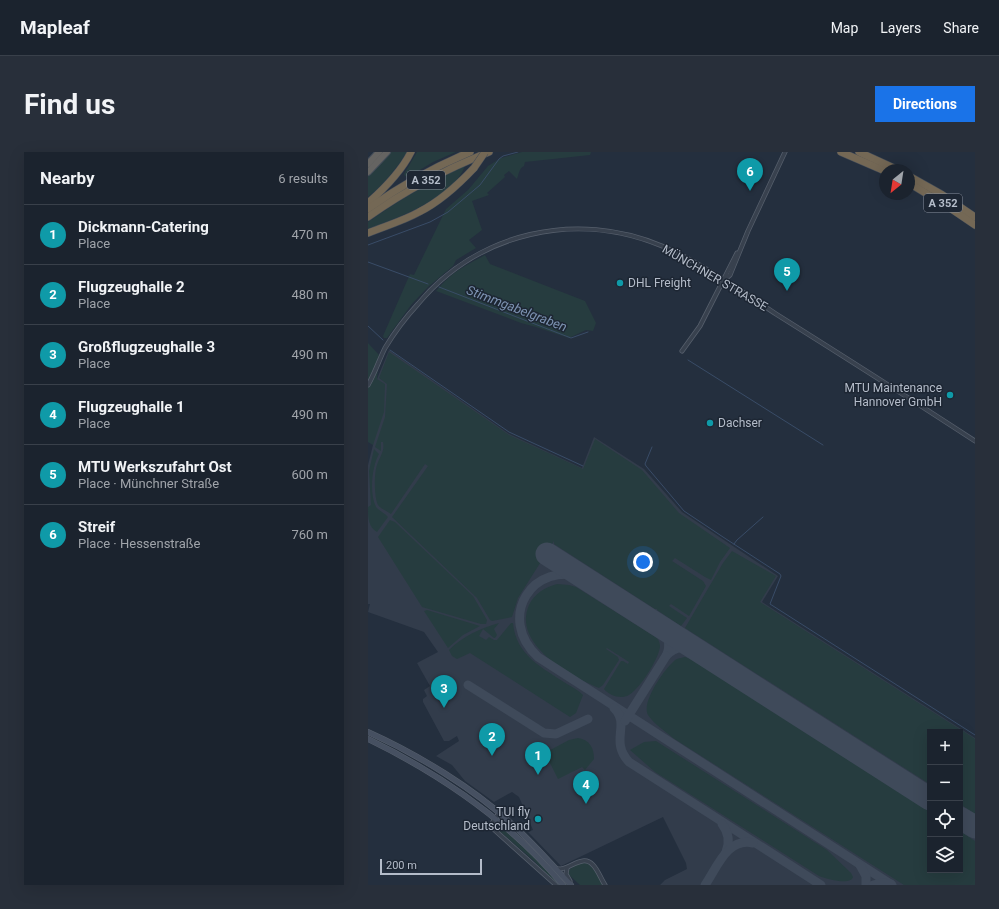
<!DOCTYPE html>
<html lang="en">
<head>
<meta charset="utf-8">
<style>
  body { margin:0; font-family:Roboto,sans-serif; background:#282f3a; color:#f1f3f6 }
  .controls { position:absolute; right:12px; bottom:12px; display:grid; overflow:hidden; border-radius:0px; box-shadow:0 4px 16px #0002 }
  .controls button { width:36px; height:36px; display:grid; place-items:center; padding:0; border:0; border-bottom:1px solid #39404a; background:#1b232e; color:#f1f3f6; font:20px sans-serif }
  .compass { position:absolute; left:511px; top:12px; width:36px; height:36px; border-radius:50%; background:#1b232e; box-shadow:0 4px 16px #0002; rotate:210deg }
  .scale { position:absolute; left:12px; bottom:10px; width:102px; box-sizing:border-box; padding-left:4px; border:2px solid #b4bcc9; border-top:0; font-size:11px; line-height:14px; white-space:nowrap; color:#b4bcc9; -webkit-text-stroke:3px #1d2633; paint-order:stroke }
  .you { position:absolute; left:275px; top:410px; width:14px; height:14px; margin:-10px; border:3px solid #fff; border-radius:50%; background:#1a73e8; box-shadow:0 0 0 6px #1a73e833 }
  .badge { display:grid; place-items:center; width:26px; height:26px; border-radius:50%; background:#1a73e8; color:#fff; font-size:13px; font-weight:700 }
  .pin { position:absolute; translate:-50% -33px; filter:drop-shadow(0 1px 2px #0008) }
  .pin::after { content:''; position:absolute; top:21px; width:14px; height:12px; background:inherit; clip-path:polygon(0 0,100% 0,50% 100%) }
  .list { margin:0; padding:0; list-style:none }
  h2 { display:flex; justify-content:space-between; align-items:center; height:52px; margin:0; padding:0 16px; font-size:17px }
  h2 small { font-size:13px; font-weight:400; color:#a0a4aa }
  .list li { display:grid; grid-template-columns:26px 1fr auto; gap:12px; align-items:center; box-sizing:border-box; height:60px; padding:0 16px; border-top:1px solid #39404a }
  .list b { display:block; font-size:15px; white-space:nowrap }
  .list p { margin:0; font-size:13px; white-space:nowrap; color:#a0a4aa }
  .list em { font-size:13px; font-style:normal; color:#a0a4aa }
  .icon { flex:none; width:22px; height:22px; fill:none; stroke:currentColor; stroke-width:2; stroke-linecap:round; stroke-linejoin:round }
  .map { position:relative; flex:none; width:607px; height:733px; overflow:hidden; border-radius:0px }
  header { display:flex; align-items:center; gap:24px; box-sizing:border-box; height:56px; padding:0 20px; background:#1b232e; border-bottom:1px solid #39404a }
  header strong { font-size:19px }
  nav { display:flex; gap:22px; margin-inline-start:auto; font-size:14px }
  .intro { display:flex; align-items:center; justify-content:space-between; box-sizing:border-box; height:96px; padding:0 24px }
  h1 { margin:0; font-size:28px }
  .button { padding:10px 18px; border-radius:0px; background:#1a73e8; color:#fff; font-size:14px; font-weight:700 }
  main { display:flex; gap:24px; padding:0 24px }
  aside { flex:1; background:#1b232e; border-radius:0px; box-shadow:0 4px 16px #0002 }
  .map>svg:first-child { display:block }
  .airport { fill:#323c4b; fill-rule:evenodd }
  .green { fill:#263c3f }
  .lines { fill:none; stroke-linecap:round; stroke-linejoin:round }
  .stream { stroke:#394c67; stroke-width:1 }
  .taxiway { stroke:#3f4a5a; stroke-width:9 }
  .runway { stroke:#3f4a5a; stroke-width:23 }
  .minor-casing { stroke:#565f6c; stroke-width:5 }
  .secondary-casing { stroke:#565f6c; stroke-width:6 }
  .trunk-casing { stroke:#434c59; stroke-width:8 }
  .motorway-casing { stroke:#434c59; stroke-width:8 }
  .minor { stroke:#38414e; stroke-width:3.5 }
  .secondary { stroke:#465061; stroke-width:5 }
  .trunk { stroke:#656462; stroke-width:6 }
  .motorway { stroke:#746855; stroke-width:7 }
  .motorway-bridge-casing { stroke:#434c59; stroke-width:8; stroke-linecap:butt }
  .motorway-bridge { stroke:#746855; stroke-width:7 }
  .culture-dot { fill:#0f9aa8; stroke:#1d2633; stroke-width:1.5 }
  .labels { text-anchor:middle; stroke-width:3; stroke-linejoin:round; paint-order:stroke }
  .shield { fill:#1d2633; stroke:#878f9c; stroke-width:1 }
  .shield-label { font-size:11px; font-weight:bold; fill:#b4bcc9 }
  .street-label { font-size:12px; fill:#b4bcc9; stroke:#1d2633 }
  .poi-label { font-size:12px; fill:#b4bcc9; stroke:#1d2633; text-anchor:start }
  .water-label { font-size:13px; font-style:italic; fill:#7c92b1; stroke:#1d2633 }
</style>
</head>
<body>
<header>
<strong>Mapleaf</strong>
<nav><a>Map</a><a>Layers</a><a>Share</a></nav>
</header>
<div class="intro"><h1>Find us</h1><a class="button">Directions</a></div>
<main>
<aside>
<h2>Nearby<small>6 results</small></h2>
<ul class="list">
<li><span class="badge" style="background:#0f9aa8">1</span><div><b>Dickmann-Catering</b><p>Place</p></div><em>470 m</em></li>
<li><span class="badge" style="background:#0f9aa8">2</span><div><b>Flugzeughalle 2</b><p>Place</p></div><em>480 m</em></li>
<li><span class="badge" style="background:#0f9aa8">3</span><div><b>Großflugzeughalle 3</b><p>Place</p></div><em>490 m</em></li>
<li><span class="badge" style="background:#0f9aa8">4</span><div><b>Flugzeughalle 1</b><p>Place</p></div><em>490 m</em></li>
<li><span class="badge" style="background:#0f9aa8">5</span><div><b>MTU Werkszufahrt Ost</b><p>Place · Münchner Straße</p></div><em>600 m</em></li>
<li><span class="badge" style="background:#0f9aa8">6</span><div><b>Streif</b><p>Place · Hessenstraße</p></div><em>760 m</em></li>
</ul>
</aside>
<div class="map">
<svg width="607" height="733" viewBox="0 0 607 733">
  <rect width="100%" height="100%" fill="#242f3e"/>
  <!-- airport -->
  <path class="airport" d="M21,198L141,282L214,316L226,285L276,317L314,360L410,424L394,450L607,586V733H292L297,728L319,717L318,711L295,665L193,714L160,680L165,678L151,645L144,640L126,650L97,629L84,613L68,604L91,589L89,584L81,589H76L55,550V547L59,544L56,538L62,534L49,511L70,500L56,480L0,460L2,452H0V313L5,293L9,227ZM562,580H592V718H562Z"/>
  <!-- green -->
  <g class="green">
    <path d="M23,0H39C28,17 16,32 0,45V24Z"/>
    <polygon points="49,0 88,0 65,10 40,25 37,24 36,22"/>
    <path d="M154,0H223L222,3L157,10L156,14C151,16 151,22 149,27L141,19L136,23L137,25L119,41L121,43L104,49L114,78L101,88L108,96L88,108L85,114L60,135L43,153L19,186H16L15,184L42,122L46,123L78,57L100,38L120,14L133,6Z"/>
    <path d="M97,14C85,46 29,66 0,77V70C31,48 62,30 97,14Z"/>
    <path d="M117,103L122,112L217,149L228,171L225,179L218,178L201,186L168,175L153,171L68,139C85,119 95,115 117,103Z"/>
    <polygon points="0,191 11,203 9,227 17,232 16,260 5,293 0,290"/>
    <path d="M21,200L141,283L215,317L227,287L274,318L311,361L362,396L352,410L343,428L337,425L307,406L304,409L335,429L338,434L321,464L303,452L301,454L319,466L313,474L289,458V457H287L186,392V389L182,395L179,392L170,405L174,408L150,446L144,465L124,469L122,468L109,446L24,365L60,314L57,312L23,362C19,359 13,357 10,353C6,346 6,321 9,313C12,304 17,299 15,290H13V299L7,295L17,265L19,232L11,226Z"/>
    <path d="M6,297L11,302C4,314 1,341 8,355C11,359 17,361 20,365L9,380C0,375 0,365 0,355L3,353L1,319Z"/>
    <polygon points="22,368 27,370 105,444 119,468 118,472 113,472 54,455 10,385"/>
    <polygon points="364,399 408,424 392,450 593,578 591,580 562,580 562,629 560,631 317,476 355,411"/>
    <path d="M189,432L201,433L208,435L289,486C291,489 292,491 292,495C290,508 271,539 259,544C251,547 241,543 236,537L253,509H255L260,512L261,510L239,496L238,497L250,505L251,508L235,533L231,536C202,524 144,492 161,453C167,441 176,436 189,432Z"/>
    <polygon points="59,458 112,474 95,483 80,496 56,459"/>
    <path d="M131,471L126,477L129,483L127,486H126L115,477L111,484L118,488L121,485L126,488H129L143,471H145C148,504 175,516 199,532C204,535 210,538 215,543L208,561L202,565L102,501L89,507L84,504L81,498C95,484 111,477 131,471Z"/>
    <path d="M317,505L323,507L562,660V718H592V679L607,689V733H536L305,586C297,579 286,572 280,563C273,550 296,518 306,509C309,506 313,506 317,505Z"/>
    <polygon points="595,579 607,587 607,662 592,652 592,585"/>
    <path d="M210,586C222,588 226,596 226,607L217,618L214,615L190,627L180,607L174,610L171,604L201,588Z"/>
    <path d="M288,589L459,698L483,721L485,725C483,733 461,728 451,724L287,620L262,598L276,590Z"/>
    <polygon points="132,674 167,706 193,733 190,733 165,708 128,676"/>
    <path d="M211,711C225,708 229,724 235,733H212L199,721V719Z"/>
  </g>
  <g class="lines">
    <!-- stream -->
    <g class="stream">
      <polyline points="0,93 62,70 80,60 112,33 131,7 135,4 150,0"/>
      <polyline points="0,110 60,132"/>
      <polyline points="71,135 203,186 220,180"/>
      <polyline points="0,174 15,188"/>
      <polyline points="22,198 141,280 215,314"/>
      <polyline points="320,208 455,293"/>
      <polyline points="284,295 277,312 278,314 316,359 355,385 412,422 413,424 402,452 607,583"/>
      <polyline points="366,392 369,388 395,365"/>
    </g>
    <!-- taxiway -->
    <g class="taxiway">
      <path d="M218,426C164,407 128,466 170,505L524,733"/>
      <path d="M291,473C300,482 304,492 298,504C308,493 320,494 333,500"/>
      <polyline points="100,533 176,581 188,582 220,567"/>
      <path d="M246,556C263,573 241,588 261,610L453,733"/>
      <polyline points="257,569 298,504"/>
      <path d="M354,672C361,681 362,690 358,700"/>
      <polyline points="492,713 498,724 498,733"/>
      <path d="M337,733C349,716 359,685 385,691"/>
      <polyline points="505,733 513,731 523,732"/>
    </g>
    <!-- runway -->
    <g class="runway">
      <polyline points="179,402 562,647"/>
      <polyline points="592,666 607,675"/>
    </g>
    <!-- minor casing -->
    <g class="minor-casing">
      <g id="minor">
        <polyline points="355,129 362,123 380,79 417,0"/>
        <polyline points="314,199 332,174 369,101"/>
        <path d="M0,233C7,221 11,208 17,196C26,181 38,165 50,152C110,80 208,58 294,94C332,110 373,139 408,162C475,204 541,246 607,289"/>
        <polyline points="131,661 122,674 188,733"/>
        <polyline points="199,716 198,722 202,729"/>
        <path d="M189,717C201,719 214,701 225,713C230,718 233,727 237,733"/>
      </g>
    </g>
    <!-- secondary casing -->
    <g class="secondary-casing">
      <g id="secondary">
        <path d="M0,580C49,602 107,637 146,674C166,692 184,713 203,733"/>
        <path d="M0,587C74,623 142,670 195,733"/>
      </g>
    </g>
    <!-- trunk casing -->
    <g class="trunk-casing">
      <g id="trunk">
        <polyline points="0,12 11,0"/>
        <polyline points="0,20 19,0"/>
      </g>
    </g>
    <!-- motorway casing -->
    <g class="motorway-casing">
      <g id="motorway">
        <polyline points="473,0 517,19"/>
        <polyline points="491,0 530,18"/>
        <polyline points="541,24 573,42 607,65"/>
        <polyline points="541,31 582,56 607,73"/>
        <path d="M0,51C17,36 33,20 43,0"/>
        <path d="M0,57C32,34 66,15 102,0"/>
        <path d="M0,65C38,38 78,17 121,0"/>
        <path d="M0,81C17,74 35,69 51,60C73,49 90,33 106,16"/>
      </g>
    </g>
    <!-- minor -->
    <use href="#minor" class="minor"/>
    <!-- secondary -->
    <use href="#secondary" class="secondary"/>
    <!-- trunk -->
    <use href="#trunk" class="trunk"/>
    <!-- motorway -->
    <use href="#motorway" class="motorway"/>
    <!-- motorway-bridge casing -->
    <g class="motorway-bridge-casing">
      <polyline id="motorway-bridge" points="106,16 117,0"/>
    </g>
    <!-- motorway-bridge -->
    <use href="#motorway-bridge" class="motorway-bridge"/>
  </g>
  <!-- markers -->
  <g class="culture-dot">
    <circle cx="252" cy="131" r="4"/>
    <circle cx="582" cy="243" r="4"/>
    <circle cx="342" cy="271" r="4"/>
    <circle cx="170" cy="667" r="4"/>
  </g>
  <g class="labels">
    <!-- shield labels -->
    <g class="shield">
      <rect x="39" y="19" width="38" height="18" rx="3"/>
      <rect x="556" y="42" width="38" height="18" rx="3"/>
    </g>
    <g class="shield-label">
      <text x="58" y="32">A 352</text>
      <text x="575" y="55">A 352</text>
    </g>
    <!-- street labels -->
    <g class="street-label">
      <text transform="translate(347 126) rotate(30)" y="4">MÜNCHNER STRASSE</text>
    </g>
    <!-- poi labels -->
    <g class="poi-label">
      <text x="260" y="135">DHL Freight</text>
      <text x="574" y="240" text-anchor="end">MTU Maintenance<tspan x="574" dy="14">Hannover GmbH</tspan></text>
      <text x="350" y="275">Dachser</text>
      <text x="162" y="664" text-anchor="end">TUI fly<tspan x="162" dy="14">Deutschland</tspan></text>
    </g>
    <!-- water labels -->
    <g class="water-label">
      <text transform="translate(149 156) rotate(21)" y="5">Stimmgabelgraben</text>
    </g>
  </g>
</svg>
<div class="controls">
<button>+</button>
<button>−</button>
<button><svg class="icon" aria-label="locate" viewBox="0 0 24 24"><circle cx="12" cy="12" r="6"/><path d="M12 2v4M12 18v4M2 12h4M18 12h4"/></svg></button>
<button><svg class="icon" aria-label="layers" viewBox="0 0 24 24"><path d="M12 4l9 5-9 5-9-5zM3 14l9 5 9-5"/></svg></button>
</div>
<svg class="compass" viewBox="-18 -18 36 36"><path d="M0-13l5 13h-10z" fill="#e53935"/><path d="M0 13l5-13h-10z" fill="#a0a4aa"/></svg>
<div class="scale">200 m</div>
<div class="you"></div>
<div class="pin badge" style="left:170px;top:623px;background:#0f9aa8">1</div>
<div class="pin badge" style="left:124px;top:604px;background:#0f9aa8">2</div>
<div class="pin badge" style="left:76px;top:556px;background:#0f9aa8">3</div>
<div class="pin badge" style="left:218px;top:652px;background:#0f9aa8">4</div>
<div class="pin badge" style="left:419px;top:139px;background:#0f9aa8">5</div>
<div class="pin badge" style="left:382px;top:39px;background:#0f9aa8">6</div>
</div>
</main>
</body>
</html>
